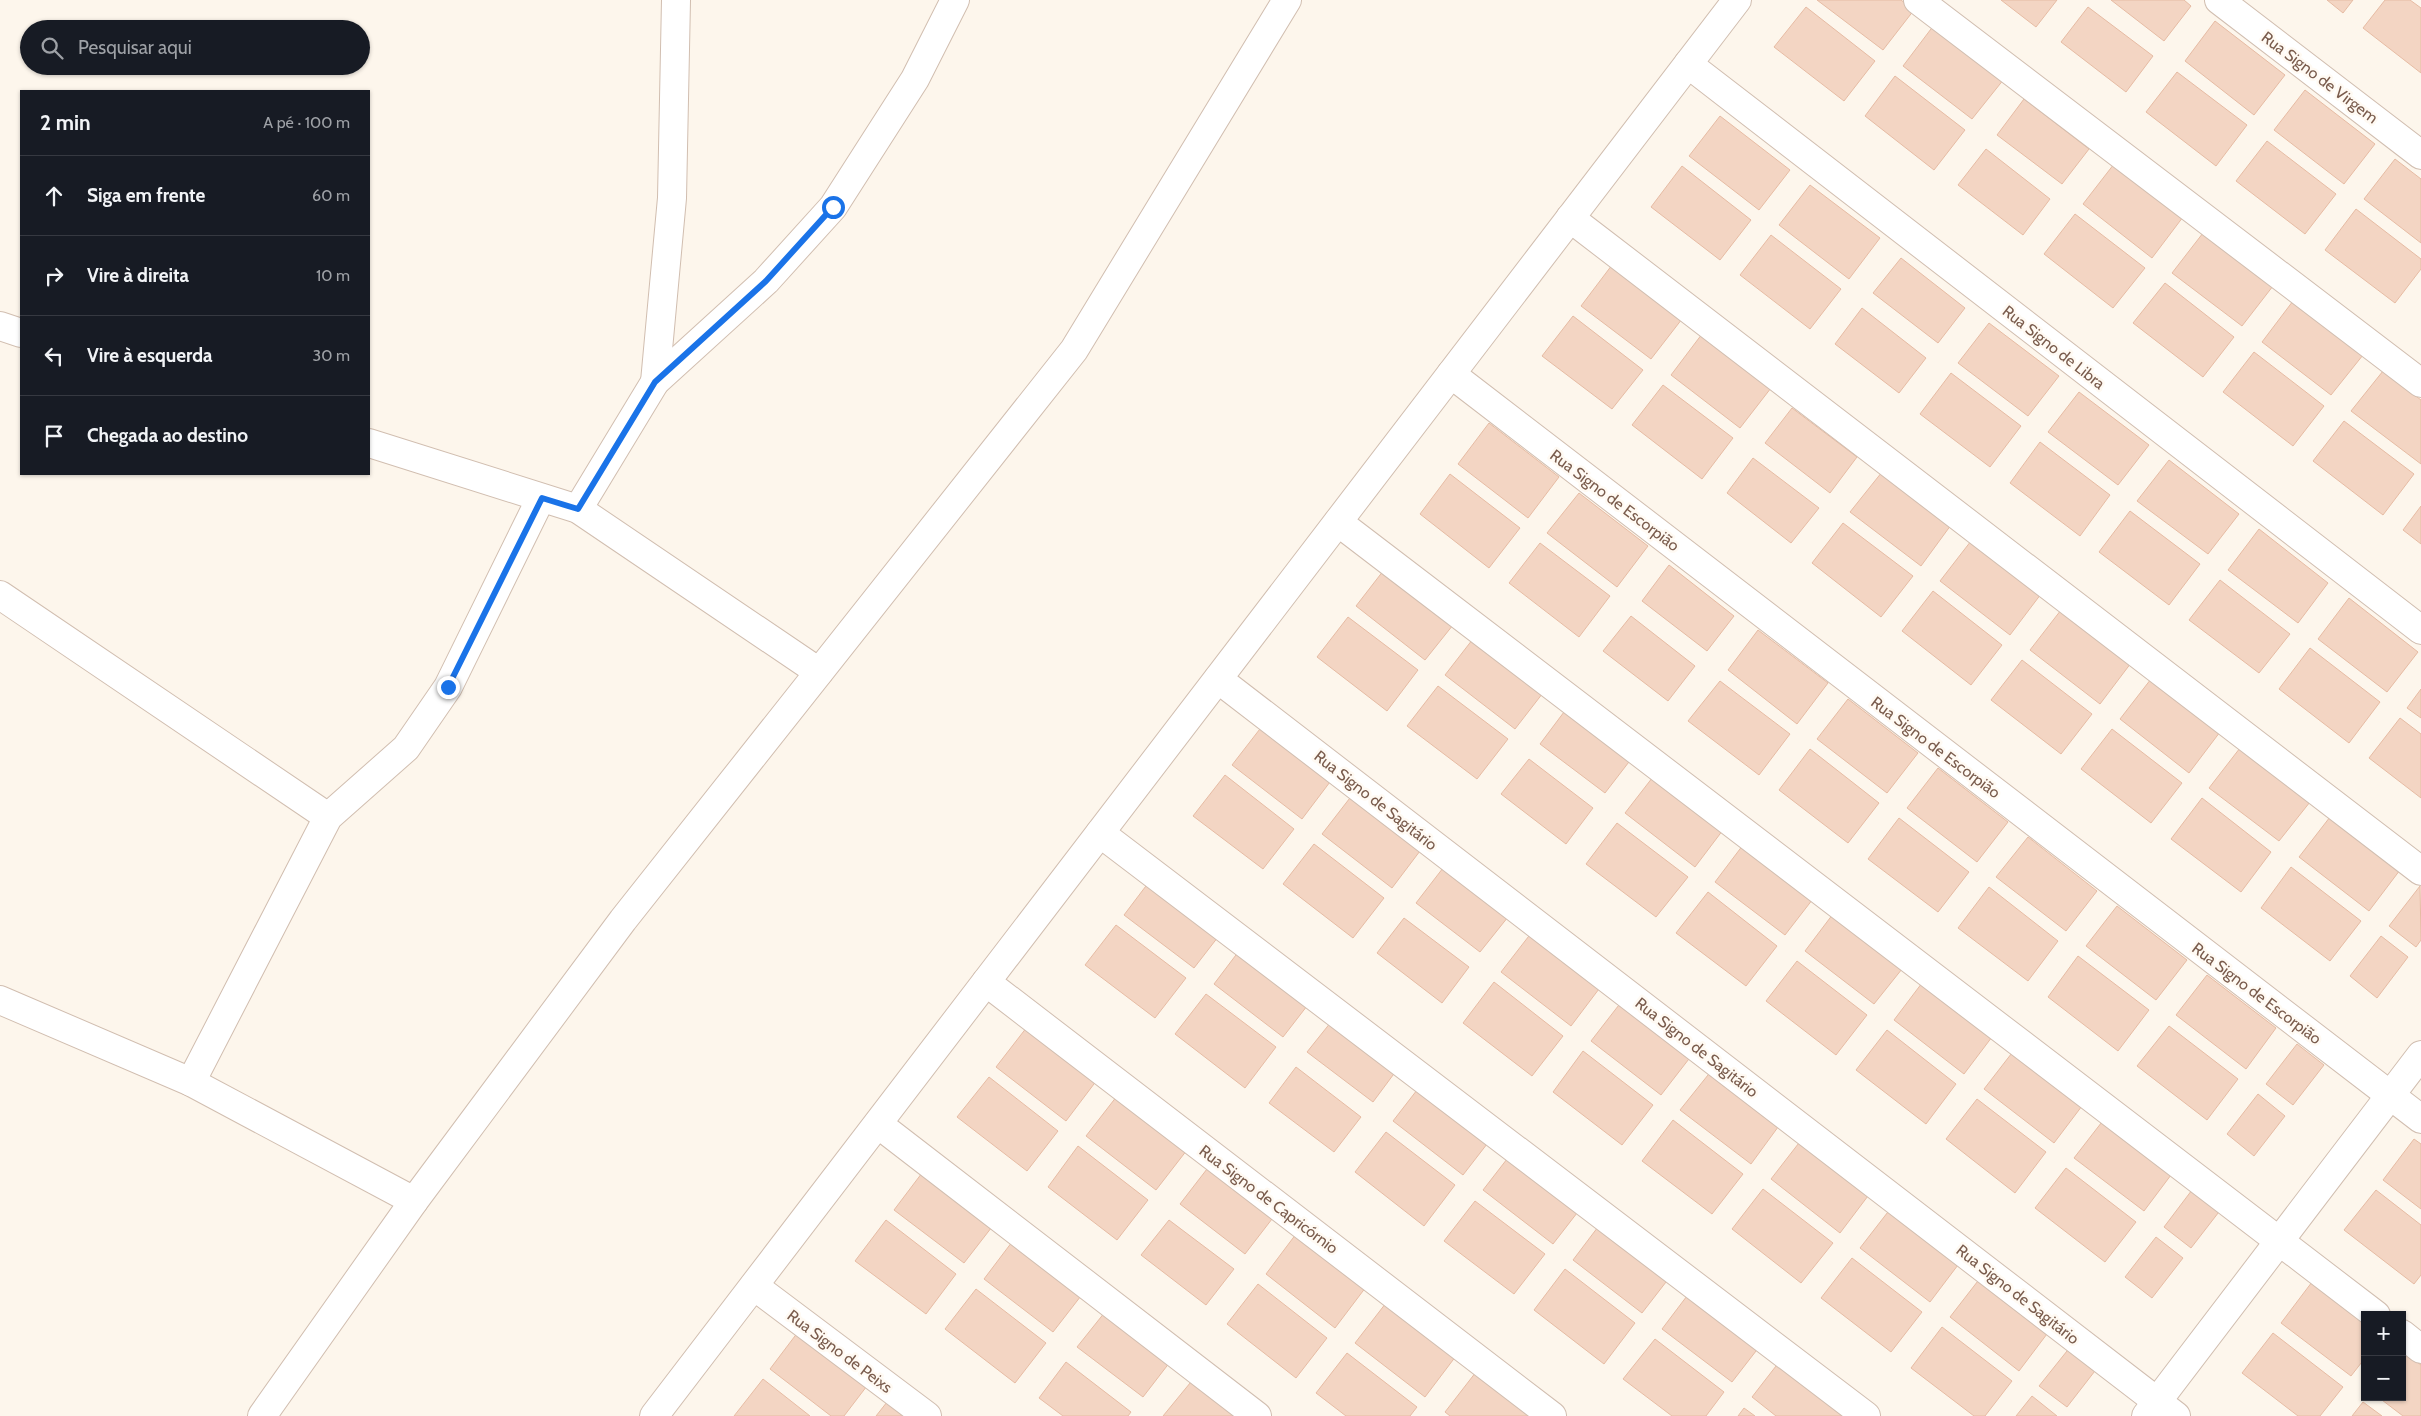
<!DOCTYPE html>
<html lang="pt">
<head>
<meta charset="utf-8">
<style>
  body { margin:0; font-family:Cabin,sans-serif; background:#20242c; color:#f1f3f6 }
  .controls { position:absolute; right:15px; bottom:15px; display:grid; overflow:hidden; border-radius:0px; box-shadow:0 1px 4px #0004 }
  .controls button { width:45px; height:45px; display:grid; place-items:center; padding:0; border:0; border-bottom:1px solid #363941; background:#171b24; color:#f1f3f6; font:25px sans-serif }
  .stop { position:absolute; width:15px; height:15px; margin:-11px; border:4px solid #1a73e8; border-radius:50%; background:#fff }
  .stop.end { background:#1a73e8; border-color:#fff; box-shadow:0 1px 5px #0008 }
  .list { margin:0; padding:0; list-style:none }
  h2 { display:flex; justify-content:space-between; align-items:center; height:65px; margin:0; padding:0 20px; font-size:21px }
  h2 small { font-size:16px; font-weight:400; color:#9ea1a6 }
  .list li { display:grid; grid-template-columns:32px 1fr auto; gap:15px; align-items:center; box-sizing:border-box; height:80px; padding:0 20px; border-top:1px solid #363941 }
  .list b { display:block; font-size:19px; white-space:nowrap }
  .list em { font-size:16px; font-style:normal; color:#9ea1a6 }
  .icon { flex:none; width:28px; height:28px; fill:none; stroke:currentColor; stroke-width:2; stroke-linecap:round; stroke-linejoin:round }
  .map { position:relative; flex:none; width:2421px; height:1416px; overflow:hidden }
  .search { position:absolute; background:#171b24; box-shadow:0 1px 4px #0004; left:20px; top:20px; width:350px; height:55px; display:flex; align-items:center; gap:12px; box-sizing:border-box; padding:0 18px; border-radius:28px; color:#9ea1a6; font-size:19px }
  .panel { position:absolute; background:#171b24; box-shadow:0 1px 4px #0004; left:20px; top:90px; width:350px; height:385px; border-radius:0px }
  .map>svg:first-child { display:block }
  .building { fill:#f3d5c3; stroke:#e6bba3 }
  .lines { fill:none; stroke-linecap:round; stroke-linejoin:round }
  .minor-casing { stroke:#d1beb0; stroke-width:30 }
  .minor { stroke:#fff; stroke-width:28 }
  .route { stroke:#1a73e8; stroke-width:6 }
  .labels { text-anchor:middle; stroke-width:5; stroke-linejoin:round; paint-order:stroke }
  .street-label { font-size:16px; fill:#7a5c4d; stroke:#fffaf3 }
</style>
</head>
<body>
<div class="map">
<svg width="2421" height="1416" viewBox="0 0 2421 1416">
  <rect width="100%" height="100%" fill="#fdf6ec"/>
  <!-- building -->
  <g class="building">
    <polygon points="1817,0 1901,0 1914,10 1883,50"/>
    <polygon points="2001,0 2057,0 2036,27"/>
    <polygon points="2111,0 2184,0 2191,6 2164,41"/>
    <polygon points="2327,0 2353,0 2343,13"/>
    <polygon points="2385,0 2410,0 2421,8 2421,73 2363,28"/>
    <polygon points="1806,7 1875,61 1844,101 1774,47"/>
    <polygon points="2088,7 2153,56 2126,92 2061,42"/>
    <polygon points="2215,21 2285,75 2254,115 2185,61"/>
    <polygon points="1934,25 2004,79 1972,119 1903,66"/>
    <polygon points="2177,72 2247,125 2216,166 2146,112"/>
    <polygon points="1895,76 1965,130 1934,170 1865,116"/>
    <polygon points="2305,90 2375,144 2344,184 2274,130"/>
    <polygon points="2024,99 2089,149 2062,184 1997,135"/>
    <polygon points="1720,116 1790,170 1759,210 1689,156"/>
    <polygon points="2267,141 2336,194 2305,234 2236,181"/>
    <polygon points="1986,149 2050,199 2023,235 1958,185"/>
    <polygon points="2395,159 2421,179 2421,243 2364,199"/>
    <polygon points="2114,164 2183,217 2152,258 2083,204"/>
    <polygon points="1682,166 1751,220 1720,260 1651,207"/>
    <polygon points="1810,185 1880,238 1849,279 1779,225"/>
    <polygon points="2356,209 2421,259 2421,269 2395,303 2325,250"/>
    <polygon points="2075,214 2145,268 2113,308 2044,254"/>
    <polygon points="2203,233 2273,286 2242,326 2172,273"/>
    <polygon points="1771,235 1841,289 1810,329 1740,275"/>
    <polygon points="1901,258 1965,308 1938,343 1873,293"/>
    <polygon points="1612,265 1682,319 1651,359 1581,306"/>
    <polygon points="2165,283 2234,337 2203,377 2133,323"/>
    <polygon points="2293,301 2363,355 2331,395 2262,342"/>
    <polygon points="1862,308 1926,358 1899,393 1835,344"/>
    <polygon points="1573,316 1643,370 1612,409 1542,356"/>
    <polygon points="1989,323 2059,376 2028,416 1958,363"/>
    <polygon points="1702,334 1771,388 1740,428 1671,375"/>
    <polygon points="2254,352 2324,406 2293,446 2223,392"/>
    <polygon points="2383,371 2421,400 2421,464 2351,411"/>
    <polygon points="1951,373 2021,426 1990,467 1920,414"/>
    <polygon points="1663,385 1733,438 1702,479 1632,425"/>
    <polygon points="2079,392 2149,445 2118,485 2048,432"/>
    <polygon points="1792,408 1857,457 1830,493 1765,443"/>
    <polygon points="2344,421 2414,474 2383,515 2313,461"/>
    <polygon points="1489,423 1559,477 1528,518 1458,464"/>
    <polygon points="2040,442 2110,495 2080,536 2010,483"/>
    <polygon points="1753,458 1819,508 1791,543 1727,493"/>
    <polygon points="2169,460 2239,514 2208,554 2137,501"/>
    <polygon points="1882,472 1951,525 1921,566 1850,512"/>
    <polygon points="1450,474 1520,528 1489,568 1420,514"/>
    <polygon points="1579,493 1648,546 1617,587 1547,533"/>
    <polygon points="2421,506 2421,544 2403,530"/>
    <polygon points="2130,511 2200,564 2169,605 2099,552"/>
    <polygon points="1843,523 1913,576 1881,617 1812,563"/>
    <polygon points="2259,529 2328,583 2298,623 2228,570"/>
    <polygon points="1971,541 2041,594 2010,635 1940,581"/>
    <polygon points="1540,543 1610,596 1579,637 1509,583"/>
    <polygon points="1669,565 1734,616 1707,651 1642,601"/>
    <polygon points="1387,566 1457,620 1425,660 1356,606"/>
    <polygon points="2220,580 2290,634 2259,673 2189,620"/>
    <polygon points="1933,591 2002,645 1971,685 1902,631"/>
    <polygon points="2349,598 2418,652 2387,692 2318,639"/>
    <polygon points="2061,610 2131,663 2100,704 2030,650"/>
    <polygon points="1631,616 1695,666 1668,701 1603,651"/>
    <polygon points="1348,617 1418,670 1387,711 1317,657"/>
    <polygon points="1758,630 1828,683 1797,724 1728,670"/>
    <polygon points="1476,635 1546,689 1515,729 1445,675"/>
    <polygon points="2310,648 2380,702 2349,743 2279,689"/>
    <polygon points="2022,660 2092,714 2061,754 1991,700"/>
    <polygon points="2151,679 2220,732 2189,773 2120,719"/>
    <polygon points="1720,681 1790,734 1759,775 1688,721"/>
    <polygon points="1438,686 1508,739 1477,779 1407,726"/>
    <polygon points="2421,689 2421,718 2407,708"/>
    <polygon points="1848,699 1918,753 1887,793 1817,739"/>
    <polygon points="1567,708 1632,758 1605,793 1540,744"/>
    <polygon points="2400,718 2421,734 2421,798 2369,758"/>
    <polygon points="1263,725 1333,778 1302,819 1232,765"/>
    <polygon points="2112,729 2182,783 2151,823 2081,769"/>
    <polygon points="2240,748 2310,802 2279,841 2209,788"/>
    <polygon points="1810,749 1879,803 1848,843 1779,790"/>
    <polygon points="1529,759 1593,808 1566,844 1501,794"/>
    <polygon points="1938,768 2008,822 1977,862 1907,808"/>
    <polygon points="1656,773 1726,826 1695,867 1625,813"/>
    <polygon points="1225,775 1294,829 1263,869 1193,816"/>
    <polygon points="1353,794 1423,847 1392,888 1322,834"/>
    <polygon points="2202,798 2271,852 2241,892 2171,839"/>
    <polygon points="2330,817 2400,870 2369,911 2299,857"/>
    <polygon points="1899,818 1969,872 1938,912 1868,859"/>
    <polygon points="1617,823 1688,877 1656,917 1586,864"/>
    <polygon points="2028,837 2097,891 2066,931 1996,877"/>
    <polygon points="1746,841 1816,895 1785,935 1715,882"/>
    <polygon points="1314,844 1384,898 1353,938 1283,884"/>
    <polygon points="2291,867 2361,921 2330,961 2261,908"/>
    <polygon points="1443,868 1508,917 1480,952 1416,903"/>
    <polygon points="1155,874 1225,928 1194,968 1124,915"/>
    <polygon points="2420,886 2421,940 2416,947 2389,926"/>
    <polygon points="1989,887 2058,941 2028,981 1958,928"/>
    <polygon points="1708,892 1777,946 1746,986 1676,933"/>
    <polygon points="2117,906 2187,960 2156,1000 2086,946"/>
    <polygon points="1836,910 1906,964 1874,1004 1805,951"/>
    <polygon points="1404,918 1469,967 1442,1003 1377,953"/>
    <polygon points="1116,925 1186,978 1155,1018 1085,965"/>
    <polygon points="1532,932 1602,985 1571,1026 1501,972"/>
    <polygon points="2381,936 2408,957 2377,998 2350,976"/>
    <polygon points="1245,943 1314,997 1283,1037 1214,984"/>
    <polygon points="2078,956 2149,1010 2118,1051 2048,997"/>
    <polygon points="1797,961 1867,1015 1836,1055 1766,1001"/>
    <polygon points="2207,975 2276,1028 2246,1069 2176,1015"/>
    <polygon points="1925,979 1995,1033 1964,1074 1894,1020"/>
    <polygon points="1494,982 1563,1036 1532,1076 1463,1023"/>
    <polygon points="1206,994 1276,1047 1245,1088 1175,1034"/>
    <polygon points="1622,1001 1692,1055 1661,1095 1591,1041"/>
    <polygon points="1335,1017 1399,1067 1373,1102 1307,1052"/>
    <polygon points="2169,1026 2238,1079 2207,1120 2137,1066"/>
    <polygon points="1027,1027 1097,1080 1066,1121 996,1067"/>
    <polygon points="1887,1030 1956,1084 1926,1124 1856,1070"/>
    <polygon points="2297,1044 2324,1065 2293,1105 2266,1084"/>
    <polygon points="2015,1049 2085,1102 2054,1143 1984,1089"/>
    <polygon points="1583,1051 1653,1105 1622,1145 1553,1092"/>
    <polygon points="1296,1067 1361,1117 1334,1152 1269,1103"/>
    <polygon points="1712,1070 1781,1123 1751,1164 1680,1110"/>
    <polygon points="989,1077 1058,1131 1027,1171 957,1117"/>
    <polygon points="1424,1081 1494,1135 1463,1175 1393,1121"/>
    <polygon points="2258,1094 2285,1116 2254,1156 2227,1134"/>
    <polygon points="1117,1096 1187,1150 1156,1190 1086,1136"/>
    <polygon points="1977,1099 2046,1152 2015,1193 1946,1139"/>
    <polygon points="2105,1118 2174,1171 2144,1211 2074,1158"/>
    <polygon points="1673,1120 1743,1174 1712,1214 1642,1161"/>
    <polygon points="1386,1132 1455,1185 1424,1226 1355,1172"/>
    <polygon points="1802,1139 1871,1192 1840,1233 1771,1179"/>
    <polygon points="2414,1139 2421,1144 2421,1209 2383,1180"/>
    <polygon points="1078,1146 1148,1200 1117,1240 1048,1187"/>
    <polygon points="1514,1150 1584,1204 1553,1244 1483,1190"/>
    <polygon points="2066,1168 2136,1222 2105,1262 2035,1208"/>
    <polygon points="925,1169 995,1223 964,1263 894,1210"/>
    <polygon points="1207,1169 1272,1219 1245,1254 1180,1204"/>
    <polygon points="2195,1186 2222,1208 2191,1248 2164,1227"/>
    <polygon points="1763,1189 1833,1243 1801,1283 1732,1229"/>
    <polygon points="2376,1190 2421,1225 2421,1275 2414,1284 2344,1230"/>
    <polygon points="1475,1201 1545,1254 1514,1294 1444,1241"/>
    <polygon points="1891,1208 1961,1261 1930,1302 1860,1248"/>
    <polygon points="1604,1219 1673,1273 1642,1313 1573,1260"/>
    <polygon points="886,1220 956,1274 926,1314 855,1261"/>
    <polygon points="1169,1220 1234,1269 1206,1305 1141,1255"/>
    <polygon points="1296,1234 1366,1287 1335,1328 1266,1274"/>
    <polygon points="2156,1237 2183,1258 2152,1298 2125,1277"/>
    <polygon points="1015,1238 1084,1292 1053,1332 984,1279"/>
    <polygon points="1852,1258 1922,1312 1891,1352 1821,1298"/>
    <polygon points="1565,1269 1635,1323 1604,1364 1534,1310"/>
    <polygon points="1981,1277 2050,1330 2019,1371 1950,1317"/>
    <polygon points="2312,1282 2365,1323 2365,1358 2351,1376 2281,1323"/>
    <polygon points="1258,1284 1327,1338 1296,1378 1227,1324"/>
    <polygon points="1693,1288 1763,1342 1732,1382 1662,1329"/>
    <polygon points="976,1289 1046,1343 1015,1383 945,1329"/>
    <polygon points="1386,1303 1456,1356 1425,1397 1355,1343"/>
    <polygon points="1105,1312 1170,1362 1143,1397 1077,1347"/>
    <polygon points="1942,1327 2012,1381 1985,1416 1974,1416 1911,1368"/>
    <polygon points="801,1328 870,1382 844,1416 831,1416 770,1369"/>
    <polygon points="2273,1333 2343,1387 2320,1416 2298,1416 2242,1373"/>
    <polygon points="1655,1339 1724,1392 1706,1416 1672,1416 1623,1379"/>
    <polygon points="2071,1346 2098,1367 2067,1407 2039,1386"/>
    <polygon points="2402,1351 2421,1365 2421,1416 2403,1416 2378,1397 2402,1397"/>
    <polygon points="1347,1353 1417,1407 1410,1416 1346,1416 1316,1393"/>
    <polygon points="1783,1357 1849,1416 1776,1416 1752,1397"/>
    <polygon points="1066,1362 1131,1412 1128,1416 1063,1416 1039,1398"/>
    <polygon points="1476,1372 1533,1416 1450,1416 1445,1412"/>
    <polygon points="1195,1377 1246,1416 1163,1416"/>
    <polygon points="763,1379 810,1416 734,1416"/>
    <polygon points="2032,1396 2057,1416 2016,1416"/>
    <polygon points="891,1397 915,1416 876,1416"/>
    <polygon points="2363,1402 2382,1416 2352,1416"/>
    <polygon points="1744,1408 1755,1416 1738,1416"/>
  </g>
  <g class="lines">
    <!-- minor casing -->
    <g class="minor-casing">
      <g id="minor">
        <polyline points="1918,0 2421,383"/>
        <polyline points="2219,0 2421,155"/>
        <polyline points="1688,64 2421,630"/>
        <polyline points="1570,218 2421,871"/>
        <polyline points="0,326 21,333"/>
        <polyline points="1451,374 2421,1119"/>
        <polyline points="655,382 672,198 676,0"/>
        <polyline points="369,443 578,509 819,672"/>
        <polyline points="578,509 655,382 766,281 833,207 915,79 955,0"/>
        <polyline points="1338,522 2376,1315"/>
        <polyline points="0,595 328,817"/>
        <polyline points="1218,679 2176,1416"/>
        <polyline points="1100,833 1866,1416"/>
        <polyline points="986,982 1552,1416"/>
        <polyline points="0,1000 191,1082 414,1201 623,920 1074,350 1287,0"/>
        <polyline points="191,1082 328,817 406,748 448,687 541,498"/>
        <polyline points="878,1124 1257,1416"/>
        <polyline points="754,1286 927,1416"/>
        <polyline points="2402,1334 2421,1349"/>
        <polyline points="262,1416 414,1201"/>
        <polyline points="654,1416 1737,0"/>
        <polyline points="2146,1416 2421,1055"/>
      </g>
    </g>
    <!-- minor -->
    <use href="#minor" class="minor"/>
  </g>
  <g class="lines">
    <!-- route -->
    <polyline class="route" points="448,687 542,498 578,509 655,382 766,281 833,207"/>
  </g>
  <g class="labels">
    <!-- street labels -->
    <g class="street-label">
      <text transform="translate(2320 77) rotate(37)" y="6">Rua Signo de Virgem</text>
      <text transform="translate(2054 347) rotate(38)" y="6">Rua Signo de Libra</text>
      <text transform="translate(1615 500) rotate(37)" y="6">Rua Signo de Escorpião</text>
      <text transform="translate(1936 747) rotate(37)" y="6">Rua Signo de Escorpião</text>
      <text transform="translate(1376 800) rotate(38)" y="6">Rua Signo de Sagitário</text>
      <text transform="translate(2257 993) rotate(37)" y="6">Rua Signo de Escorpião</text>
      <text transform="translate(1697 1047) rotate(38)" y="6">Rua Signo de Sagitário</text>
      <text transform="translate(1269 1199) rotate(37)" y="6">Rua Signo de Capricórnio</text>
      <text transform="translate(2018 1294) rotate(38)" y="6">Rua Signo de Sagitário</text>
      <text transform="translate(840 1351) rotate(37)" y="6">Rua Signo de Peixs</text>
    </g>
  </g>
</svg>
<div class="controls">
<button>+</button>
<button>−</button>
</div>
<div class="stop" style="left:833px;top:207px"></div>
<div class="stop end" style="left:448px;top:687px"></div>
<div class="search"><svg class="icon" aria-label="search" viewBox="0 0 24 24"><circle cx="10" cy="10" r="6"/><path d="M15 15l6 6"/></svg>Pesquisar aqui</div>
<section class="panel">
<h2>2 min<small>A pé · 100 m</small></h2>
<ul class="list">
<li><svg class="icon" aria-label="ahead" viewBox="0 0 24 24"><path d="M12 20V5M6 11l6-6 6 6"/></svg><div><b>Siga em frente</b></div><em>60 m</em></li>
<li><svg class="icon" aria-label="right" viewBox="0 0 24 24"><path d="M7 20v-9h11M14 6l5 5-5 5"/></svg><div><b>Vire à direita</b></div><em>10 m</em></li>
<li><svg class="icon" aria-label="left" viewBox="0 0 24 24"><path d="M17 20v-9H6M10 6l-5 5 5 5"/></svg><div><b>Vire à esquerda</b></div><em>30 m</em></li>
<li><svg class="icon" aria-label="arrive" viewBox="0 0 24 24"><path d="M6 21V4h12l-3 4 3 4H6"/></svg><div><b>Chegada ao destino</b></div></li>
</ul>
</section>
</div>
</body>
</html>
